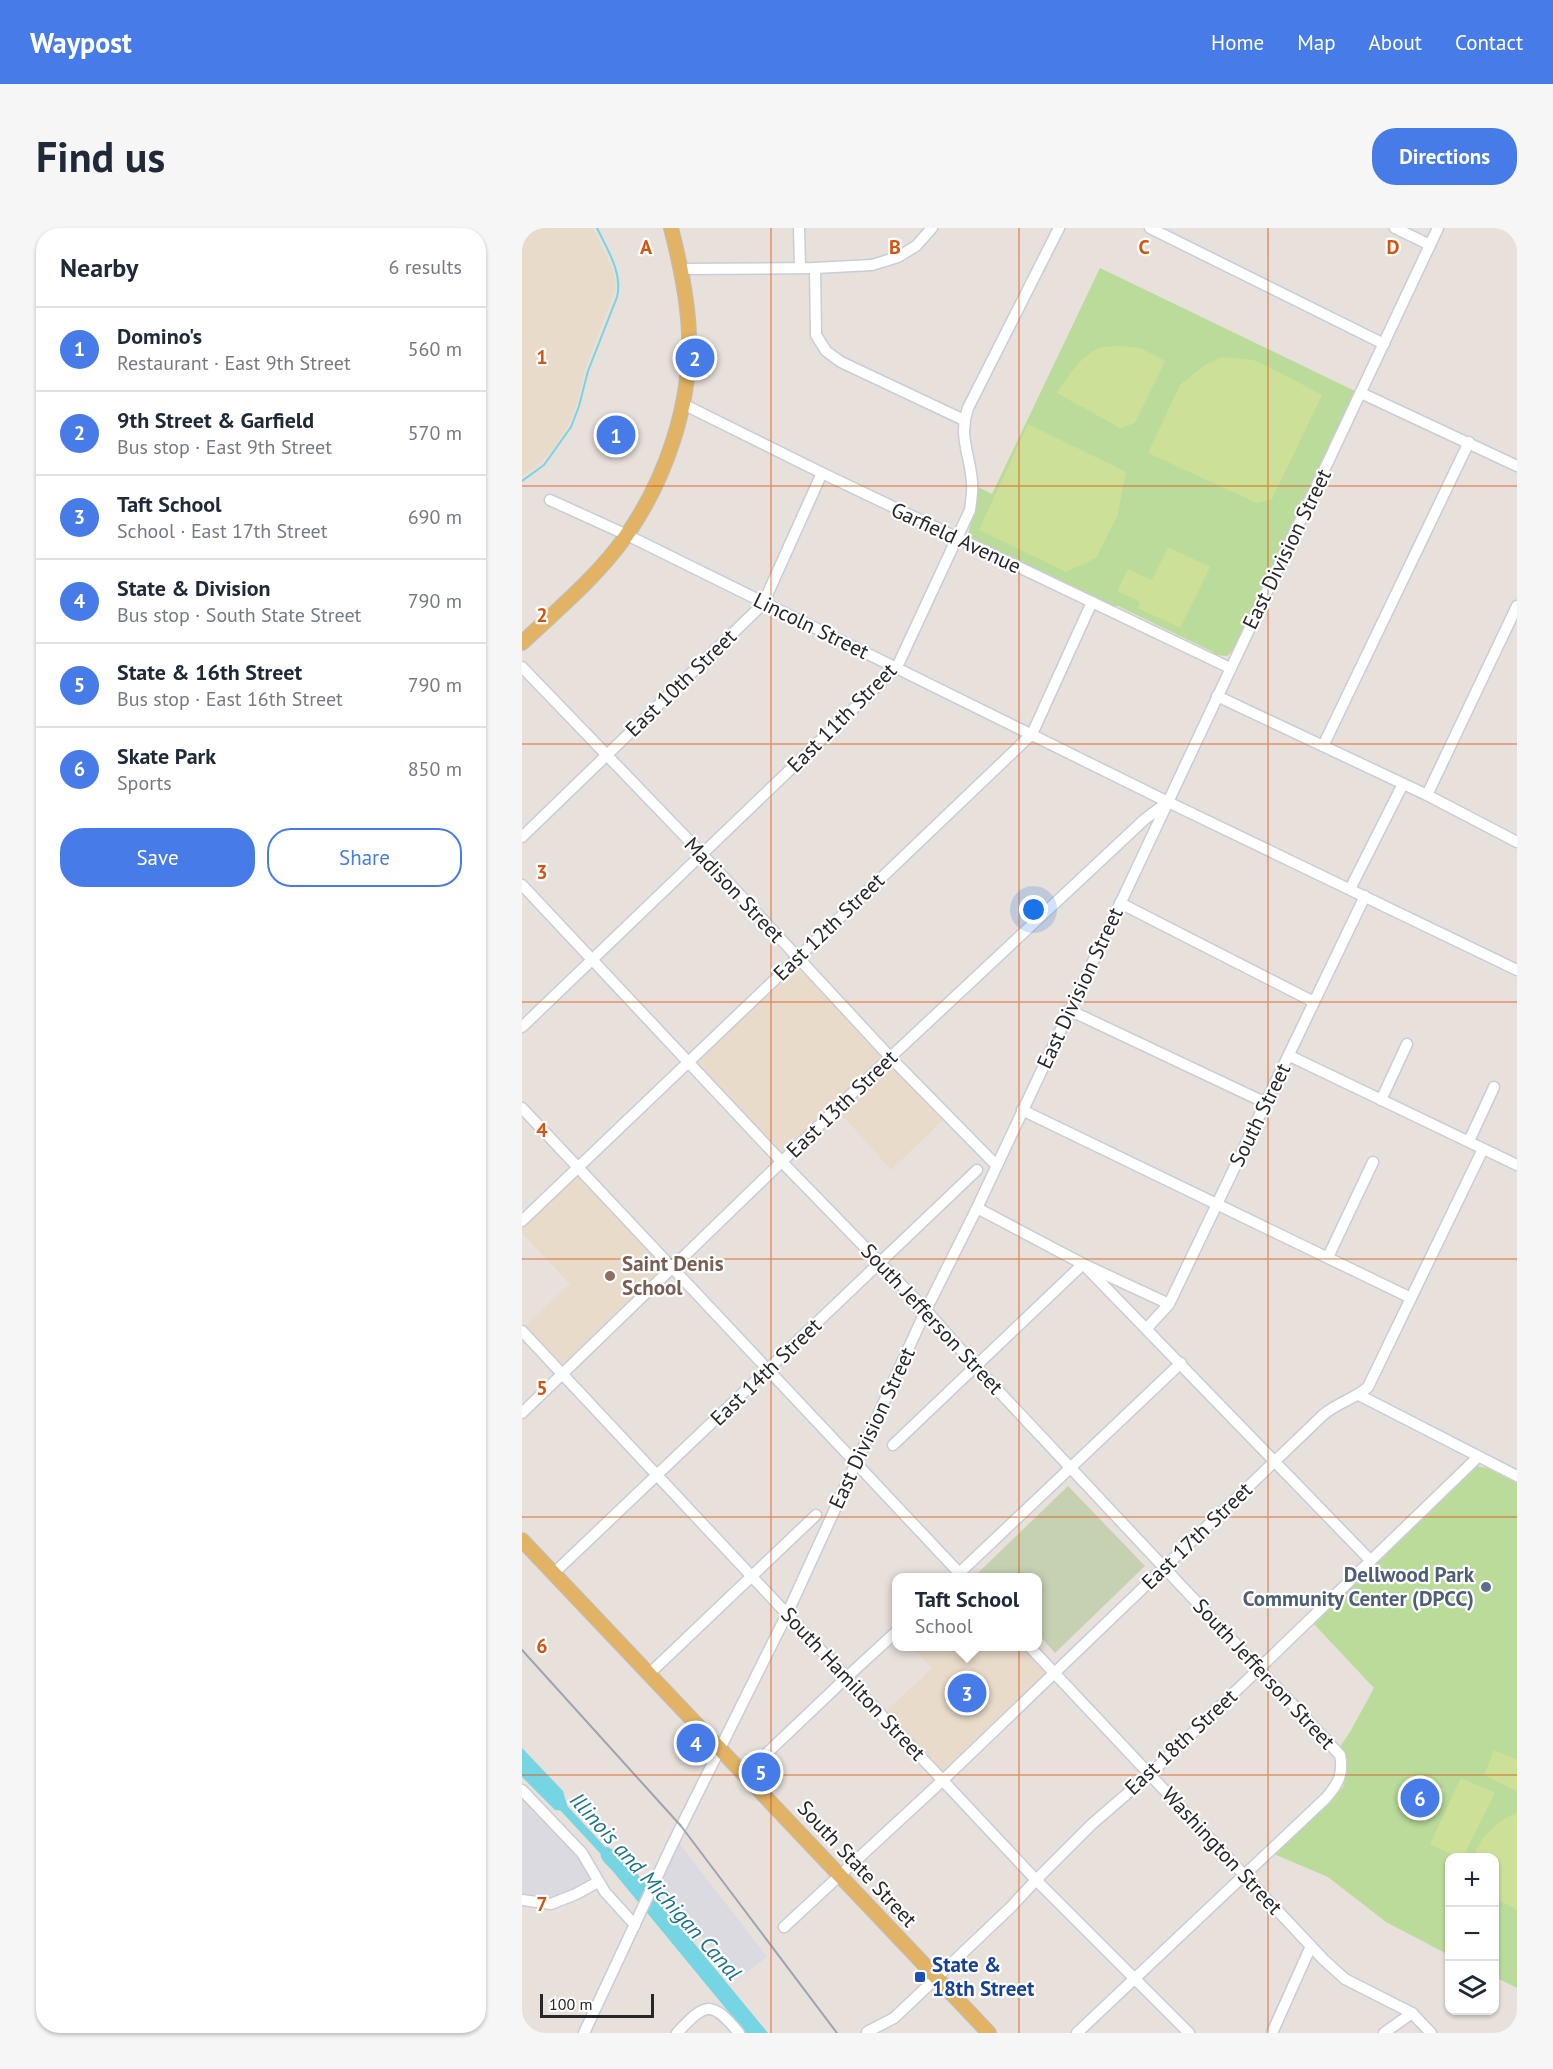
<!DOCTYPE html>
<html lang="en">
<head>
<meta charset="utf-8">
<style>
  body { margin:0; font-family:"PT Sans",sans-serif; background:#f6f6f7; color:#1f2937 }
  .controls { position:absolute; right:18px; bottom:18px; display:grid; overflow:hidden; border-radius:12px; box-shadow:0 2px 4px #0004 }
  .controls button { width:54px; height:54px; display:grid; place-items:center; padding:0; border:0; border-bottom:2px solid #e0e1e3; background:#fff; color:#1f2937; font:30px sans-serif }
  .scale { position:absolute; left:18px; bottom:15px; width:114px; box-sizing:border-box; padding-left:6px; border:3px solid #272727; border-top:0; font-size:16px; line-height:21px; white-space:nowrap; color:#272727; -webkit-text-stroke:4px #fff; paint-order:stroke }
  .you { position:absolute; left:512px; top:682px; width:21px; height:21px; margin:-15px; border:4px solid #fff; border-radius:50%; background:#1a73e8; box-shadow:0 0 0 9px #1a73e833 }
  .badge { display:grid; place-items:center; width:39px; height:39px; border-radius:50%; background:#477ce8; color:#fff; font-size:20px; font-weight:700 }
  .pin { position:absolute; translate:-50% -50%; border:3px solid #fff; box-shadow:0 2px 6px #0006 }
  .popup { position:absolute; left:370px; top:1345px; width:150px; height:78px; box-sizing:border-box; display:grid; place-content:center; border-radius:12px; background:#fff; filter:drop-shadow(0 2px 4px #0005); font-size:20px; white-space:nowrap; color:#747a83 }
  .popup b { font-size:22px; color:#1f2937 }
  .popup::after { content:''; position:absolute; left:50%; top:100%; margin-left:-12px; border:12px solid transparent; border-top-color:#fff }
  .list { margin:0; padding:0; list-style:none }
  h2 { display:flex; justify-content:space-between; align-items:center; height:78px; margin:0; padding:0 24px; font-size:26px }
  h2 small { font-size:20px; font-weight:400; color:#747a83 }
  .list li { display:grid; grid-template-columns:39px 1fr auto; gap:18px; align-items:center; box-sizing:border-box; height:84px; padding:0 24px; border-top:2px solid #e0e1e3 }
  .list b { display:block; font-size:22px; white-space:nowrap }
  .list p { margin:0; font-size:20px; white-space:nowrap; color:#747a83 }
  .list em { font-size:20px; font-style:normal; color:#747a83 }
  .actions { display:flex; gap:12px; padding:18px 24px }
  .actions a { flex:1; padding:14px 0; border:2px solid #477ce8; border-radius:24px; text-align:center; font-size:21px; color:#477ce8 }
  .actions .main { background:#477ce8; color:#fff }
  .icon { flex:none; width:33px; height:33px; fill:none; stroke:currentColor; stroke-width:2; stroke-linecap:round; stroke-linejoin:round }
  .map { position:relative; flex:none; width:995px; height:1805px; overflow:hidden; border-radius:24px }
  header { display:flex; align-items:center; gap:36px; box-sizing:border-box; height:84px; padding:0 30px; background:#477ce8; color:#fff }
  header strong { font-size:28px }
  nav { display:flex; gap:33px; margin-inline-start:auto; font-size:21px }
  .intro { display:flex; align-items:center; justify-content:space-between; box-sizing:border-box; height:144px; padding:0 36px }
  h1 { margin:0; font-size:42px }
  .button { padding:15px 27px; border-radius:24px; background:#477ce8; color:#fff; font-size:21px; font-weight:700 }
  main { display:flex; gap:36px; padding:0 36px }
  aside { flex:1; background:#fff; border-radius:24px; box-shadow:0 2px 4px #0004 }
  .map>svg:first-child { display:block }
  .industrial { fill:#dbdae1 }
  .education { fill:#e9dbca }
  .green { fill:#badb9a }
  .cemetery { fill:#c6d1b2 }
  .pitch { fill:#cce197 }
  .water { fill:#75d5e2 }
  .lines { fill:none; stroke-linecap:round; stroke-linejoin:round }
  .stream { stroke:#75d5e2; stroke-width:2 }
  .canal { stroke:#75d5e2; stroke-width:8 }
  .minor-casing { stroke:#c8cdd8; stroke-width:13 }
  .major-casing { stroke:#bebebe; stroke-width:16 }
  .minor { stroke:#fff; stroke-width:10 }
  .major { stroke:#e2b365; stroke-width:14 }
  .rail { stroke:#9da3b0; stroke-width:2 }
  .grid { fill:none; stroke:#d5540f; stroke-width:1.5; stroke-opacity:0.55 }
  .education-dot { fill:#8d6e63; stroke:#fff; stroke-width:2 }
  .service-dot { fill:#5c6f8a; stroke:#fff; stroke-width:2 }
  .transit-dot { fill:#1a4fb4; stroke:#fff; stroke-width:2 }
  .labels { text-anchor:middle; stroke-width:4.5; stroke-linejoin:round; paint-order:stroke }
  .street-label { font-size:21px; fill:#272727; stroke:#fff }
  .education-label { font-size:21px; font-weight:bold; fill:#785e54; stroke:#fff; text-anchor:start }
  .service-label { font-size:21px; font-weight:bold; fill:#4e5e75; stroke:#fff; text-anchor:end }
  .transit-label { font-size:21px; font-weight:bold; fill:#164399; stroke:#fff; text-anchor:start }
  .water-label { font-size:22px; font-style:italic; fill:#197389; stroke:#fff }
  .grid-label { font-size:20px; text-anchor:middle; font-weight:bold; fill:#d5540f; stroke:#fff; stroke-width:4.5; stroke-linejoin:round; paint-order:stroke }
</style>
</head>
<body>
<header>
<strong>Waypost</strong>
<nav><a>Home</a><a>Map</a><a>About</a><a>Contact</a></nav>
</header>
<div class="intro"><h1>Find us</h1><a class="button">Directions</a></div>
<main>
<aside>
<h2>Nearby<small>6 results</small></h2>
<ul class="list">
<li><span class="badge">1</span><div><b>Domino's</b><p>Restaurant · East 9th Street</p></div><em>560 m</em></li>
<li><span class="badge">2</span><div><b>9th Street &amp; Garfield</b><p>Bus stop · East 9th Street</p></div><em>570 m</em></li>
<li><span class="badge">3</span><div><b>Taft School</b><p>School · East 17th Street</p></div><em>690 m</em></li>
<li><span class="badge">4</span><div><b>State &amp; Division</b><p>Bus stop · South State Street</p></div><em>790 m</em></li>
<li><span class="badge">5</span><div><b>State &amp; 16th Street</b><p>Bus stop · East 16th Street</p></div><em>790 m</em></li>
<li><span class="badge">6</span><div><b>Skate Park</b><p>Sports</p></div><em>850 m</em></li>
</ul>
<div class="actions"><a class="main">Save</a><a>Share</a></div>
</aside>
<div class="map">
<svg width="995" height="1805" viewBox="0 0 995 1805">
  <rect width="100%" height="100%" fill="#e8e0da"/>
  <!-- industrial -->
  <g class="industrial">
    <polygon points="0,1567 43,1613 73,1652 29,1672 0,1666"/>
    <polygon points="157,1615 245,1729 221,1747 184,1715 137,1654"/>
  </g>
  <!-- education -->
  <g class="education">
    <polygon points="0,0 71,0 91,42 94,60 63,141 55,175 47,196 30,223 14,239 0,247"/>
    <polygon points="275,738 422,891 369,942 312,878 259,928 173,835"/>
    <polygon points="54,946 144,1040 39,1141 1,1100 48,1056 0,1005 0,998"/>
    <polygon points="391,1419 501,1419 526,1445 420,1546 363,1484 410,1440"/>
  </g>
  <!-- green -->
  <g class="green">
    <polygon points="578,40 835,164 711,422 705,428 693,427 691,424 596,378 592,379 451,312 446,306 454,277 456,259 470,266"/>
    <path d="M954,1238L965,1240L995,1255V1760L973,1749L972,1630H927V1727L864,1694L806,1649L752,1626L821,1559C826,1543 823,1534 817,1520L828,1504L852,1460L791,1395Z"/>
  </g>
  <!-- cemetery -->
  <polygon class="cemetery" points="546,1258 623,1338 533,1425 516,1406 516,1350 461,1349 456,1345"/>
  <!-- pitch -->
  <g class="pitch">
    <path d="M597,118L618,120L643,133L613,195L598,200L535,165C546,149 559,127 578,120C584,118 591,119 597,118Z"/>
    <polygon points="700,129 731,132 761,146 800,167 750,271 735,275 626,225 658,157 683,137"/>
    <polygon points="506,196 604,244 595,289 574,330 544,344 457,302"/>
    <polygon points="646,319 688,339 658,400 616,380 618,375 615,372 595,363 606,341 630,352"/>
    <polygon points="972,1522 995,1532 995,1563 962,1547"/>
    <polygon points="890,1545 923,1562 905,1594 874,1578"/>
    <polygon points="939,1550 973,1565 941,1629 935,1629 908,1616"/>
    <path d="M995,1585V1682L973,1670L972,1630L952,1629C958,1608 975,1593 995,1585Z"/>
  </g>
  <!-- water -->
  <g class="water">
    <polygon points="0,1520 41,1563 45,1577 44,1583 33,1582 0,1549"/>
    <path d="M85,1619L98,1625L246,1805H224L89,1641C82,1634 76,1630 80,1620Z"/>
  </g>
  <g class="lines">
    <!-- stream -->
    <path class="stream" d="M0,253L22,237L49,199L57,178L66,143L95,69C101,45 85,21 75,0"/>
    <!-- canal -->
    <polyline class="canal" points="37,1575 87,1629"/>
    <!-- minor casing -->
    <g class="minor-casing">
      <g id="minor">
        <polyline points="277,0 278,39"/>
        <polyline points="628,0 862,116"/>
        <polyline points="873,0 908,17"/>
        <polyline points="293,40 294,107 304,123 319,134 442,192"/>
        <polyline points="160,41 293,40 350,37 376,29 394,18 410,0"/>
        <polyline points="839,165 995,238"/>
        <polyline points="161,176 300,245 708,440"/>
        <polyline points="28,272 105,307 646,574 995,742"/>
        <polyline points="0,439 180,626 368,829 474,937"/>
        <polyline points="695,468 905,567 995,614"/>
        <polyline points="801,518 947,214"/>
        <polyline points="905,567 995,378"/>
        <polyline points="0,609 241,376 300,245"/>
        <path d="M0,657L260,934L404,1082L454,1139L818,1527C822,1546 816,1556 804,1570L555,1805"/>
        <polyline points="828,661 881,556"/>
        <polyline points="598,675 792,774"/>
        <polyline points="547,782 744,875"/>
        <path d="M0,799L375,439L448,282C449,273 451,263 450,254C448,226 436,209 446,180L537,0"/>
        <polyline points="768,828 995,937"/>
        <polyline points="859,872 885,816"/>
        <polyline points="0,880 442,1350"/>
        <polyline points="500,882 889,1070"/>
        <polyline points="947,913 972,859"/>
        <polyline points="455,980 561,1036 647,1076"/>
        <polyline points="0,993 510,506 570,374"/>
        <polyline points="806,1029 851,934"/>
        <polyline points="625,1100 647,1076 843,668"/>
        <polyline points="0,1103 514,1652 667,1805"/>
        <polyline points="837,1167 995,1248"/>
        <polyline points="0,1185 343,853 623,591 643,576"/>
        <polyline points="371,1217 561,1036 849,1333"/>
        <polyline points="32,1345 455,942"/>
        <polyline points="432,1350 659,1135"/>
        <polyline points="507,1418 802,1732 823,1751 890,1785 909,1805"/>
        <polyline points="127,1446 294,1287"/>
        <polyline points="223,1546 325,1449 374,1404"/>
        <polyline points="0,1562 60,1625 83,1664 113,1697"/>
        <polyline points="0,1672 29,1676 54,1666 76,1654"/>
        <path d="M262,1699L421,1552L801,1187C816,1174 833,1171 846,1159L961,921"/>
        <polyline points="345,1804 372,1790 489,1679 514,1652 570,1596 628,1546 956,1229"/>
        <polyline points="62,1805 149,1619 265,1386 404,1082 455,980 916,0"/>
        <path d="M155,1805C183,1775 189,1771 217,1805"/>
        <polyline points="750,1805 789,1718"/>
        <polyline points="862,1805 890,1785"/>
      </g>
    </g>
    <!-- major casing -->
    <g class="major-casing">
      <g id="major">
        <path d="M0,415C36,381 75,349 104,308C144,251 169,177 167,107C166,71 158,35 149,0"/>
        <polyline points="0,1312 467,1805"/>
      </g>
    </g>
    <!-- minor -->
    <use href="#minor" class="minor"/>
    <!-- major -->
    <use href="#major" class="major"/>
    <!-- rail -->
    <polyline class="rail" points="0,1422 159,1598 315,1805"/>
  </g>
  <!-- grid -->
  <path class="grid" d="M249,0V1805M497,0V1805M746,0V1805M0,258H995M0,516H995M0,774H995M0,1031H995M0,1289H995M0,1547H995"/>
  <!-- markers -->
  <circle class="education-dot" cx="88" cy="1048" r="6"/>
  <circle class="service-dot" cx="964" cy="1359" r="6"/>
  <rect class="transit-dot" x="392" y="1743" width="12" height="12" rx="3"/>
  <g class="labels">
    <!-- street labels -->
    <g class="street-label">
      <text transform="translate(434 310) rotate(25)" y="7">Garfield Avenue</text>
      <text transform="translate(765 321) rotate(-64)" y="7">East Division Street</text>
      <text transform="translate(289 398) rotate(26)" y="7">Lincoln Street</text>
      <text transform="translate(159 455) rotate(-44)" y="7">East 10th Street</text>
      <text transform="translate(320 490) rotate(-45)" y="7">East 11th Street</text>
      <text transform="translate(212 662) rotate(47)" y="7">Madison Street</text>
      <text transform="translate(307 699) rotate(-44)" y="7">East 12th Street</text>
      <text transform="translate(558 760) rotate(-65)" y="7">East Division Street</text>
      <text transform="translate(320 876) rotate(-44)" y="7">East 13th Street</text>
      <text transform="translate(738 887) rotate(-64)" y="7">South Street</text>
      <text transform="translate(410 1091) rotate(47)" y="7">South Jefferson Street</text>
      <text transform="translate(244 1144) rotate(-44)" y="7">East 14th Street</text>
      <text transform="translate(350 1200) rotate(-65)" y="7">East Division Street</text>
      <text transform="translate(675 1308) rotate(-44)" y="7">East 17th Street</text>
      <text transform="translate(742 1446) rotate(47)" y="7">South Jefferson Street</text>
      <text transform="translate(331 1456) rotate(47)" y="7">South Hamilton Street</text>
      <text transform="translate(659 1514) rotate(-43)" y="7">East 18th Street</text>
      <text transform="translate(700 1623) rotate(47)" y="7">Washington Street</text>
      <text transform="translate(335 1636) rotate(47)" y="7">South State Street</text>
    </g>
    <!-- education labels -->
    <g class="education-label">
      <text x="100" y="1043">Saint Denis<tspan x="100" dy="24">School</tspan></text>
    </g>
    <!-- service labels -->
    <g class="service-label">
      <text x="952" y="1354">Dellwood Park<tspan x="952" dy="24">Community Center (DPCC)</tspan></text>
    </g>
    <!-- transit labels -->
    <g class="transit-label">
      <text x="410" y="1744">State &amp;<tspan x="410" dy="24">18th Street</tspan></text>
    </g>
    <!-- water labels -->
    <g class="water-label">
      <text transform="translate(134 1658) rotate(48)" y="8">Illinois and Michigan Canal</text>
    </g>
  </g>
  <g class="grid-label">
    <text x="124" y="26">A</text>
    <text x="373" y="26">B</text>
    <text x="622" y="26">C</text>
    <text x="871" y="26">D</text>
    <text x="20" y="136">1</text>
    <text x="20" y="394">2</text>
    <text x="20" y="651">3</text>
    <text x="20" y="909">4</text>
    <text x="20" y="1167">5</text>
    <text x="20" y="1425">6</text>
    <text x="20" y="1683">7</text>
  </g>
</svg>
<div class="controls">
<button>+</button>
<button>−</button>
<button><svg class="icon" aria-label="layers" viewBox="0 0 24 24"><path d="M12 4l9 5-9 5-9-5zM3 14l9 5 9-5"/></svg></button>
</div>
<div class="scale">100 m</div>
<div class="you"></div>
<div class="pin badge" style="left:94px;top:207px">1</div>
<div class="pin badge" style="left:173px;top:130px">2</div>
<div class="pin badge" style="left:445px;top:1465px">3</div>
<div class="popup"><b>Taft School</b>School</div>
<div class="pin badge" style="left:174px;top:1515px">4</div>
<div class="pin badge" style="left:239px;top:1544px">5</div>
<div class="pin badge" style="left:898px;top:1570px">6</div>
</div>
</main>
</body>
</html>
